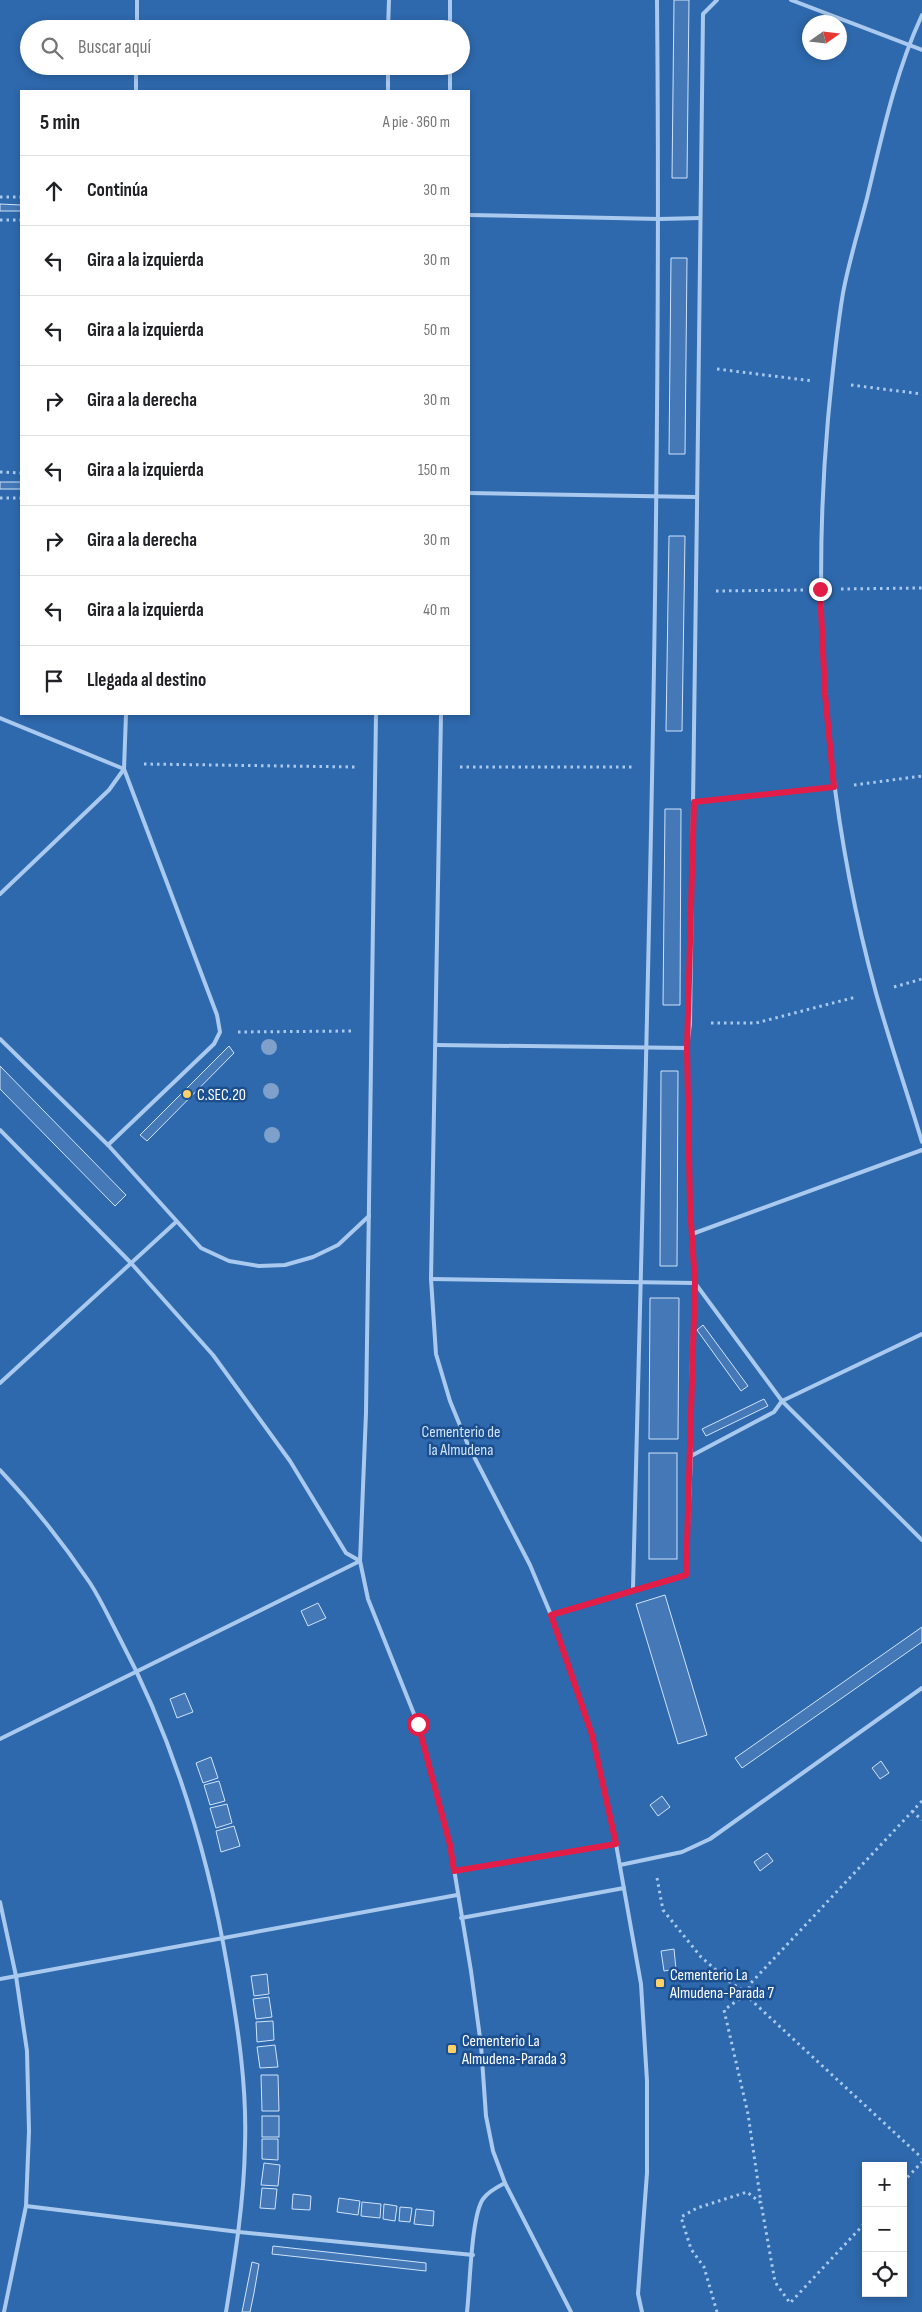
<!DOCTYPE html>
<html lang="es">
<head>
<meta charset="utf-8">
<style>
  body { margin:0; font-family:"Sofia Sans Condensed",sans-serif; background:#f6f6f6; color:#202124 }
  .controls { position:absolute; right:15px; bottom:15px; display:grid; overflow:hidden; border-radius:0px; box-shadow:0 2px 8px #0003 }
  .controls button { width:45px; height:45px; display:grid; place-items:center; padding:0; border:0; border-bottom:1px solid #e0e0e0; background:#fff; color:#202124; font:25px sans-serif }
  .compass { position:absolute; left:802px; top:15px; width:45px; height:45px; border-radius:50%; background:#fff; box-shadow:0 2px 8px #0003; rotate:76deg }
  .stop { position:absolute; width:15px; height:15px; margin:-11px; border:4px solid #e11d48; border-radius:50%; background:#fff }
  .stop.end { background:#e11d48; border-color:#fff; box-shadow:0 1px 5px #0008 }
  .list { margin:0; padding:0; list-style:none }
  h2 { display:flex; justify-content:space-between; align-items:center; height:65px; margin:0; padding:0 20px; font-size:21px }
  h2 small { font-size:16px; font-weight:400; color:#757577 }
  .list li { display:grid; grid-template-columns:32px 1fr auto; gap:15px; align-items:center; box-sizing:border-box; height:70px; padding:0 20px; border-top:1px solid #e0e0e0 }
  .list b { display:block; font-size:19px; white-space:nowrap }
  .list em { font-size:16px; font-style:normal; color:#757577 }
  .icon { flex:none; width:28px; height:28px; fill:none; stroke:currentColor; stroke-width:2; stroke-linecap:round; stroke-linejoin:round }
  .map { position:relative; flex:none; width:922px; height:2312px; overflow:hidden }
  .search { position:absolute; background:#fff; box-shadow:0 2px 8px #0003; left:20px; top:20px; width:450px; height:55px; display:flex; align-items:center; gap:12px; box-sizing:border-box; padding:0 18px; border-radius:28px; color:#757577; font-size:19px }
  .panel { position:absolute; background:#fff; box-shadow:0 2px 8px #0003; left:20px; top:90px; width:450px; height:625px; border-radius:0px }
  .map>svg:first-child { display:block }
  .green { fill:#2e69ad; fill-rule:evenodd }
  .building { fill:#4478b7; stroke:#cfe3fa }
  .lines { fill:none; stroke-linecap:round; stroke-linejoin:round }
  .path { stroke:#a9c9ee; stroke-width:3; stroke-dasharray:2.5 4; stroke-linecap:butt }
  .service { stroke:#a9c9ee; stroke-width:4 }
  .tree { fill:#7ea0ca }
  .route { stroke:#e11d48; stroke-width:6 }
  .poi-dot { fill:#ffd166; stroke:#1b4f8f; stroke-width:2 }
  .labels { text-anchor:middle; stroke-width:5; stroke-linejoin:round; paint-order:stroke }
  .poi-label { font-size:16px; fill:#fff; stroke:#1b4f8f; text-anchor:start }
  .park-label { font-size:16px; fill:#cfe3fa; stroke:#1b4f8f }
</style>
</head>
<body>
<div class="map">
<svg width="922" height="2312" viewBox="0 0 922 2312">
  <rect width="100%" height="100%" fill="#1b4f8f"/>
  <!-- green -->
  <path class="green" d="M0,0H922V2312H0ZM810,22H840V52H810ZM29,29H461V66H29ZM21,91H469V714H21ZM866,2166H903V2293H866Z"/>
  <!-- building -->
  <g class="building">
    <polygon points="674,0 689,0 687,178 672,178"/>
    <polygon points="0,204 21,205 21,211 0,211"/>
    <polygon points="671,258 687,258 685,454 669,454"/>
    <rect x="0" y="482" width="21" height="7"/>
    <polygon points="669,536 685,536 682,731 666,731"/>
    <polygon points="665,809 681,809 680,1005 663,1005"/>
    <polygon points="229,1046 234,1053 147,1141 140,1135"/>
    <polygon points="0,1066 126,1195 115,1206 0,1089"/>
    <polygon points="661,1071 678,1071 677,1266 660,1266"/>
    <polygon points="650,1298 679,1298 678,1439 649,1439"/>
    <polygon points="703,1325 748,1386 741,1391 697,1330"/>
    <polygon points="764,1399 768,1406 706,1436 702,1429"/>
    <rect x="649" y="1453" width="28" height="106"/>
    <polygon points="665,1595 707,1735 678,1744 636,1604"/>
    <polygon points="318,1603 326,1618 308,1626 301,1611"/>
    <polygon points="922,1627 922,1642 742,1768 735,1758"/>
    <polygon points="185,1693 193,1712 177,1718 170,1699"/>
    <polygon points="211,1757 218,1778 203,1783 196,1763"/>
    <polygon points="881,1761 889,1773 880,1779 872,1768"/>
    <polygon points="219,1781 225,1801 210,1805 204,1785"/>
    <polygon points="662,1796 670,1807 658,1816 650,1805"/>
    <polygon points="227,1804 232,1823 216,1828 210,1808"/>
    <polygon points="234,1826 240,1846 221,1852 216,1831"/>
    <polygon points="767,1853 773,1861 760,1871 754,1862"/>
    <polygon points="674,1949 676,1969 664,1971 661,1951"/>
    <polygon points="267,1974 269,1994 254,1996 251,1976"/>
    <polygon points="269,1997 272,2017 256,2019 253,1999"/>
    <polygon points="273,2021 274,2040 257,2042 256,2022"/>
    <polygon points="275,2045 278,2067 260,2068 257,2047"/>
    <polygon points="261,2075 278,2075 279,2111 262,2111"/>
    <rect x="262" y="2116" width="17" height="21"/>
    <polygon points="262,2139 278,2139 278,2160 262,2159"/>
    <polygon points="264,2163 280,2165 278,2186 261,2185"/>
    <polygon points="262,2188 277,2189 275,2209 260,2208"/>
    <polygon points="293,2194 311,2196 310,2210 292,2209"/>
    <polygon points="339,2198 360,2201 358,2215 337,2212"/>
    <polygon points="362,2202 381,2204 380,2218 361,2216"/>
    <polygon points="384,2204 397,2206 395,2221 383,2219"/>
    <polygon points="400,2207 412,2208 410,2222 399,2221"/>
    <polygon points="416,2209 434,2211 433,2226 414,2224"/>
    <polygon points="273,2246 426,2263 426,2271 272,2254"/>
    <polygon points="252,2262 259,2264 254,2293 250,2312 242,2312"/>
  </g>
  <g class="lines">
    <!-- path -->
    <g class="path">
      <polyline points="0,197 21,197"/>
      <polyline points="0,220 21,220"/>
      <polyline points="717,369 813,381"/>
      <polyline points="851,385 922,394"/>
      <polyline points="0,472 21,473"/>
      <polyline points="0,498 21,498"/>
      <polyline points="841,589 922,588"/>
      <polyline points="716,591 803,590"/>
      <polyline points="144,764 355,767"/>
      <polyline points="460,767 632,767"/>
      <polyline points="854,785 922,776"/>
      <polyline points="712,800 815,789"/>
      <polyline points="894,987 922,979"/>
      <polyline points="711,1023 756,1023 856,997"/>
      <polyline points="238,1032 352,1031"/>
      <polyline points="922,1801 750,1984 748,1993 750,1999 922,2158"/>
      <polyline points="912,1811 922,1820"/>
      <polyline points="657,1878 663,1910 701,1957 731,1983 748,1993 724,2010 748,2114 761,2203"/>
      <polyline points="903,2182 922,2162"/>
      <polyline points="717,2312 704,2267 691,2249 681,2217 697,2208 747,2192 761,2203 775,2282 790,2303 866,2222"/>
    </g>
    <!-- service -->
    <g class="service">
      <polyline points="791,0 922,50"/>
      <path d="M922,15C895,73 882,136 867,198C859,229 849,261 843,293C836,335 832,377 828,419C811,611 825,807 876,993C890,1043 907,1092 922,1142"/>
      <polyline points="137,29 137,0"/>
      <polyline points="388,29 389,0"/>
      <polyline points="450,29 450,0"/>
      <polyline points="136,91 136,66"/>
      <polyline points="388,91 388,66"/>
      <polyline points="450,91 450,66"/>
      <polyline points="469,215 659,219 700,218"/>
      <polyline points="469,493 696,497"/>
      <polyline points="376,714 366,1413 360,1561 368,1599 418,1724 450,1845 471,1971 481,2045 486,2116 493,2151 505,2183 571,2312"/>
      <polyline points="441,714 431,1279 436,1354 450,1401 468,1445 530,1565 551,1615 592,1735 616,1844 641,1984 647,2081 647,2173 638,2294 642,2312"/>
      <polyline points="0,718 124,769 217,1015 220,1032 214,1044 108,1145"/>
      <polyline points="0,894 109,790 124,769 126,714"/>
      <polyline points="0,1039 108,1145 201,1248 229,1261 259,1266 285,1265 313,1257 338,1245 369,1216"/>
      <polyline points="436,1045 687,1048"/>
      <polyline points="0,1130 131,1263 213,1355 290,1461 346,1553 360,1561"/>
      <polyline points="692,1234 922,1150"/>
      <polyline points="431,1279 695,1283"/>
      <polyline points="695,1283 782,1401 922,1540"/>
      <polyline points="0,1383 176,1222"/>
      <path d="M691,1456V1383L695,1283L690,1206L687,1048L690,1024C696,687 698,351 703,14L717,0"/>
      <path d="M0,1470C33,1505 63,1543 90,1583C101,1600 109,1618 118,1635C174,1740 208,1853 228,1970C238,2028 247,2086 245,2145C244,2202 235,2257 226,2312"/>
      <path d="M633,1589C646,1060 662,530 657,0"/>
      <polyline points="551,1615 686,1575 691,1456 774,1412 782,1401 922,1334"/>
      <polyline points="0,1739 360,1561"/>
      <polyline points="620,1865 682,1852 710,1839 922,1688"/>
      <polyline points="454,1871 616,1844"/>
      <polyline points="0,1902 16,1976 27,2051 29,2131 26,2206 4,2312"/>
      <polyline points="461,1918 624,1888"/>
      <polyline points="0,1979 457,1895"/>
      <polyline points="26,2206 239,2232 473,2255"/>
      <path d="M467,2312C470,2288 471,2216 483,2199C488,2192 497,2187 505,2183"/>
    </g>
  </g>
  <!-- trees -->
  <g class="tree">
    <circle cx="269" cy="1047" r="8"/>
    <circle cx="271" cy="1091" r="8"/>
    <circle cx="272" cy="1135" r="8"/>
  </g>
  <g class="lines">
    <!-- route -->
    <polyline class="route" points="418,1724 450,1845 454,1871 616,1844 592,1735 551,1615 686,1575 695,1283 690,1206 687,1048 694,802 834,787 825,694 820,589"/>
  </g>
  <!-- markers -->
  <g class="poi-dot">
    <circle cx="187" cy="1094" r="5"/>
    <rect x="655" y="1978" width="10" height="10" rx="2.5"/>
    <rect x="447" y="2044" width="10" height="10" rx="2.5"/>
  </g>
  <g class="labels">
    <!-- poi labels -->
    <g class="poi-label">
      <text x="197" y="1100">C.SEC.20</text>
      <text x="670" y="1980">Cementerio La<tspan x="670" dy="18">Almudena-Parada 7</tspan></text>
      <text x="462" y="2046">Cementerio La<tspan x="462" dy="18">Almudena-Parada 3</tspan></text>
    </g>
    <!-- park labels -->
    <g class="park-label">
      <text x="461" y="1437">Cementerio de<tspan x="461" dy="18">la Almudena</tspan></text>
    </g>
  </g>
</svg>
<div class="controls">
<button>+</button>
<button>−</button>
<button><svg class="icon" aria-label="locate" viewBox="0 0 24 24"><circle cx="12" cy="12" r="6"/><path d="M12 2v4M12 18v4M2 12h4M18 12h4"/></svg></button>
</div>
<svg class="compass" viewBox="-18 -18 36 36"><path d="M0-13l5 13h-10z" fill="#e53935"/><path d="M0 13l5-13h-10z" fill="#757577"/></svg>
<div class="stop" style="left:418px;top:1724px"></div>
<div class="stop end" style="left:820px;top:589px"></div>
<div class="search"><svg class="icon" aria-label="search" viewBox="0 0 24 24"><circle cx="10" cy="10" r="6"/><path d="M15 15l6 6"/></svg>Buscar aquí</div>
<section class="panel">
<h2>5 min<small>A pie · 360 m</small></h2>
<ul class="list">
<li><svg class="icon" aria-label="ahead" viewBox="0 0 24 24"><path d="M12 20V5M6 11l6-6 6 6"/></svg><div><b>Continúa</b></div><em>30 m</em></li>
<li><svg class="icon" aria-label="left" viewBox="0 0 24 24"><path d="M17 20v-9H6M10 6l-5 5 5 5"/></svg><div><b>Gira a la izquierda</b></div><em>30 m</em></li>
<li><svg class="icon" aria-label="left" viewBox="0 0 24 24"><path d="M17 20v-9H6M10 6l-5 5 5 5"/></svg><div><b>Gira a la izquierda</b></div><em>50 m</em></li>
<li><svg class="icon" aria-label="right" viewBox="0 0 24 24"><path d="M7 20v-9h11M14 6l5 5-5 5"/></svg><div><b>Gira a la derecha</b></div><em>30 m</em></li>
<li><svg class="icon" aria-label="left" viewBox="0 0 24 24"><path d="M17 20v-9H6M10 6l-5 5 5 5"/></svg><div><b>Gira a la izquierda</b></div><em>150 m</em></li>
<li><svg class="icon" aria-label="right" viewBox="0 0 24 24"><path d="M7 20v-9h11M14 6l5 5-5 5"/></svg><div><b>Gira a la derecha</b></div><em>30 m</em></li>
<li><svg class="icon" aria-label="left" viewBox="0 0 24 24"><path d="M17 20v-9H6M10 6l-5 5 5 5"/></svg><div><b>Gira a la izquierda</b></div><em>40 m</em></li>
<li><svg class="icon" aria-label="arrive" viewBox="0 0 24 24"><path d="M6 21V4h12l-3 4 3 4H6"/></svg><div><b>Llegada al destino</b></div></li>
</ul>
</section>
</div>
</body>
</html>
